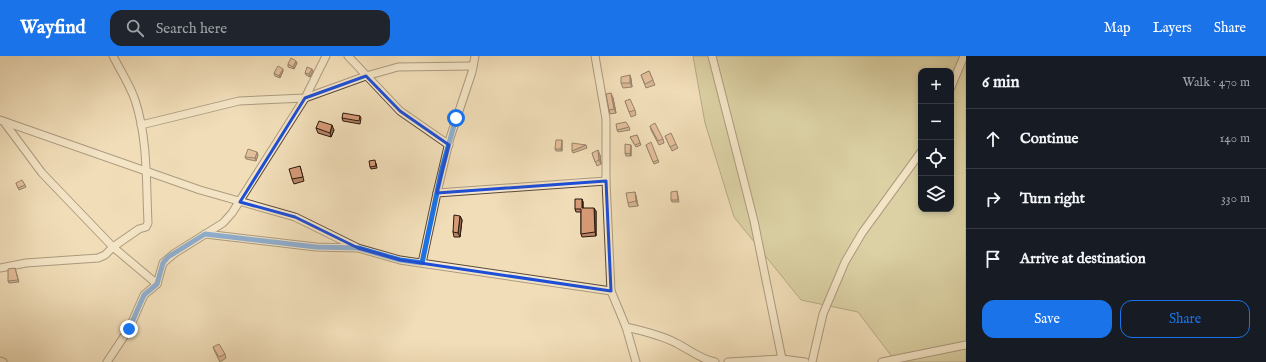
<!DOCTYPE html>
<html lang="en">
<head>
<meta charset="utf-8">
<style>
  body { margin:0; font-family:"IM FELL English",serif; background:#20242c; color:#f1f3f6 }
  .controls { position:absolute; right:12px; top:12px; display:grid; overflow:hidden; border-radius:8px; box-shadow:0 2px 6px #0003 }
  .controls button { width:36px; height:36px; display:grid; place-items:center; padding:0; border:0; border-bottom:1px solid #363941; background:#171b24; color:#f1f3f6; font:20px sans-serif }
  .stop { position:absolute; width:12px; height:12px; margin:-9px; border:3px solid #1a73e8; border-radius:50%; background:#fff }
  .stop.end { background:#1a73e8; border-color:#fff; box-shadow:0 1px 4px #0008 }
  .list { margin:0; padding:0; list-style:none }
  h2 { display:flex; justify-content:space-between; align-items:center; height:52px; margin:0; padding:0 16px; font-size:17px }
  h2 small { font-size:13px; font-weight:400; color:#9ea1a6 }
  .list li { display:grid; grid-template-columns:26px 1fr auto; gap:12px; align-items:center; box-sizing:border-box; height:60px; padding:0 16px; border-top:1px solid #363941 }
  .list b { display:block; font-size:15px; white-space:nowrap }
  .list em { font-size:13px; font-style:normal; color:#9ea1a6 }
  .actions { display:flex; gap:8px; padding:12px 16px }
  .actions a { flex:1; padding:9px 0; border:1px solid #1a73e8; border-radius:12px; text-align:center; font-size:14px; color:#1a73e8 }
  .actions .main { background:#1a73e8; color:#fff }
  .icon { flex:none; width:22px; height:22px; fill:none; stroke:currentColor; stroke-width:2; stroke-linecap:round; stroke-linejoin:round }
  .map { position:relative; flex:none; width:966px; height:306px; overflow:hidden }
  header { display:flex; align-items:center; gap:24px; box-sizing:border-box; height:56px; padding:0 20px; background:#1a73e8; color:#fff }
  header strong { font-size:19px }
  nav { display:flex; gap:22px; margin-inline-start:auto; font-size:14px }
  .search { width:280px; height:36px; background:#20242c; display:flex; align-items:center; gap:10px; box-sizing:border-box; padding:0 14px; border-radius:12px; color:#9ea1a6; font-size:15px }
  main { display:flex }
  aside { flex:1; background:#171b24 }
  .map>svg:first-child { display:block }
  .green { fill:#c0c08b; stroke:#746c4c; fill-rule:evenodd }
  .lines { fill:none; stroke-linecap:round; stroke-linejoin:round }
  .minor-casing { stroke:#5a4937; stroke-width:9 }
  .minor { stroke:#f6ead2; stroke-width:7 }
  .wall { fill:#b98466; stroke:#28170c }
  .shaded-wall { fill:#966c53; stroke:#28170c }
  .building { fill:#d79a77; stroke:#28170c }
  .route { stroke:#1a73e8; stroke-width:5 }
  .marked { fill:none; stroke:#1d4ed8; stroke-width:3; stroke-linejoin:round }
</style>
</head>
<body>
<header>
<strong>Wayfind</strong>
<div class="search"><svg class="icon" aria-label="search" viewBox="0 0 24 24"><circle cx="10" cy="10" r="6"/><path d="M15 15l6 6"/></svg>Search here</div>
<nav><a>Map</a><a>Layers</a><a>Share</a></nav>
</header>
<main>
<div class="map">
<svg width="966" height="306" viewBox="0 0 966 306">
  <rect width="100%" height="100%" fill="#f1deb9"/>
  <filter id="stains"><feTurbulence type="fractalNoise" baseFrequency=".005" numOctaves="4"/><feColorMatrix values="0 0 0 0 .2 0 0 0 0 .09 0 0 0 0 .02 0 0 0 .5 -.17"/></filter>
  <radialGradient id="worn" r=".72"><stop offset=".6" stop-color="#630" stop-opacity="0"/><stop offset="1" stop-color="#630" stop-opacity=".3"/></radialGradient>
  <!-- green -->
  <path class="green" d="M693,0H966V306H896L858,256L801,244L734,161L705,67ZM921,15H951V153H921Z"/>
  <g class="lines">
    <!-- minor casing -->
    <g class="minor-casing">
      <g id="minor">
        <polyline points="348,0 400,55 449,89"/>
        <polyline points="595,0 606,63 606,125 611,235 626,271 636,306"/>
        <polyline points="712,0 754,165 782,303"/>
        <polyline points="951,31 964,0"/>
        <polyline points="0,64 200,134 295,161 358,192 400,204 611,235"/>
        <path d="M4,66L42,117L113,191L139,173L146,171L148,167C146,126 148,83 135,44C130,29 120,14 113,0"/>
        <polyline points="141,69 239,45 305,42 366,20 398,11 473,10"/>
        <polyline points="437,137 450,82 472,16 475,0"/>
        <polyline points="205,178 316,191 356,192"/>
        <polyline points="422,207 437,137 606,125"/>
        <polyline points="0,212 26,207 98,202 105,199 113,191 157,228"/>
        <path d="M626,271C644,275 661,279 676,287C690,294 700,303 715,306"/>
        <polyline points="0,305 3,306"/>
        <polyline points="107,306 129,273 144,239 157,228 163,207 175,197 223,167 232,157 305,42 326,0"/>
        <polyline points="728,306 782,303 805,306"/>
        <polyline points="812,306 823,258 845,206 862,177 921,96"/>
        <polyline points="882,306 966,289"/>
      </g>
    </g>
    <!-- minor -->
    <use href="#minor" class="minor"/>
  </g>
  <!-- wall -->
  <g class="wall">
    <polygon points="297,7 294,13 288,11 288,8"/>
    <polygon points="283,15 280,22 275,20 274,17"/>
    <polygon points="313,15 310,21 306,19 305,17"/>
    <polygon points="649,15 655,29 646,32 641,19"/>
    <polygon points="630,19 631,23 632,31 623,32 621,27"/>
    <polygon points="613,42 616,57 610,58 609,54"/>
    <polygon points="625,45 635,54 636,59 631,61"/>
    <polygon points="360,60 361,62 360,68 343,65 342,62"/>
    <polygon points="650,70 663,83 664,87 659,89 651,74"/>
    <polygon points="629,71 630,74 618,76 617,74"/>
    <polygon points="316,72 334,74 331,81 318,77"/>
    <polygon points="637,79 641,89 636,91 630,81"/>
    <polygon points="665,80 676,88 678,92 672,95"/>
    <polygon points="562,87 562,95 556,95 555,93"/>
    <polygon points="586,89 587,92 573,97 572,95"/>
    <polygon points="646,89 658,104 659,106 654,108"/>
    <polygon points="631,91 631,100 626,100 625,97"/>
    <polygon points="592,97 600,99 601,108 597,110"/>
    <polygon points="258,99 256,105 246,103 245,101"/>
    <polygon points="376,107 377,112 371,113 370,111"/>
    <polygon points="300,110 304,125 294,128 292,123"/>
    <polygon points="16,127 25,129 26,131 19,134"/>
    <polygon points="677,135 679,146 672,146 671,144"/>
    <polygon points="635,136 636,140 638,150 629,151 628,147"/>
    <polygon points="582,143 583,146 583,152 596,155 596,180 582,181 581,178 581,156 576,156 575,153"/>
    <polygon points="460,160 462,164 460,181 454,181 453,176"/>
    <polygon points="15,212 19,226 9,227 8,225"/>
    <polygon points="213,291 225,298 226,302 220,306 215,296"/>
  </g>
  <!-- shaded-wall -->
  <g class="shaded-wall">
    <polygon points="296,5 297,7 294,13 293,11"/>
    <polygon points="283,13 283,15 280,22 279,20"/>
    <polygon points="312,13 313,15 310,21 309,18"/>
    <polygon points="630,19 631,23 632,31 630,27"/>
    <polygon points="611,37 613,42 616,57 614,53"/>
    <polygon points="332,69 334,74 331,81 330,77"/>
    <polygon points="562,84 562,95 561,93"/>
    <polygon points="631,89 631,100 630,98"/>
    <polygon points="598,94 600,99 601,108 599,104"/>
    <polygon points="257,96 258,99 256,105 255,102"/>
    <polygon points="635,136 636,140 638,150 636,145"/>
    <polygon points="582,143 583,146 583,156 582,152"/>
    <polygon points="594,152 596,155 596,180 595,176"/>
    <polygon points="460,160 462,164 460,181 458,177"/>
  </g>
  <!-- building -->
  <g class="building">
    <polygon points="291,2 296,5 293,11 288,8"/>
    <polygon points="278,10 283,13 279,20 274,17"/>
    <polygon points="307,11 312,13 309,18 305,17"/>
    <polygon points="649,15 653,24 645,28 641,19"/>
    <polygon points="630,19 630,27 621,27 621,21"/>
    <polygon points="611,37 614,53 609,54 606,38"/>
    <polygon points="630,43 635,54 629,56 625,45"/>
    <polygon points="343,57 360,60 359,65 342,62"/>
    <polygon points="319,65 332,69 330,77 316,72"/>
    <polygon points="626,66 629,71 617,74 616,68"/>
    <polygon points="655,67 663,83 658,85 650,70"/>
    <polygon points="671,77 676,88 670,91 665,80"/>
    <polygon points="637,79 640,87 635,89 630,81"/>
    <polygon points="556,84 562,84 561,93 555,93"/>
    <polygon points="651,86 658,104 653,106 646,89"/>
    <polygon points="572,87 586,89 572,95"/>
    <polygon points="625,88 631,89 630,98 625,97"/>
    <polygon points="248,93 257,96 255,102 245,101"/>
    <polygon points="598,94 599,104 595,106 592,97"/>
    <polygon points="375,104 376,110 370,111 369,105"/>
    <polygon points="300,110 303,121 292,123 289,113"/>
    <polygon points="22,124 25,129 18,132 16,127"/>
    <polygon points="677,135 678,144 671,144 671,136"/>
    <polygon points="635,136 636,145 628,147 626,137"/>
    <polygon points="575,143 582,143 582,152 594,152 595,176 581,178 581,153 575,153"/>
    <polygon points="454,159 460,160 458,177 453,176"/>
    <polygon points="15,212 18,224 8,225 8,213"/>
    <polygon points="219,288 225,298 219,301 213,291"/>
  </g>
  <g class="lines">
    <!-- route -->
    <polyline class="route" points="129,273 144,239 157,228 163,207 168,201 205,178 316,191 358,192 400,204 422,207 442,113 456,62"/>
  </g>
  <!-- marked area -->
  <path d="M0 0H966V306H0ZM366,20L400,55L449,89L437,137L606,125L611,235L400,204L358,192L295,161L240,146L305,42Z" fill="#f1deb9" fill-opacity=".55" fill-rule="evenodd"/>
  <path class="marked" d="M366,20L400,55L449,89L437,137L606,125L611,235L400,204L358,192L295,161L240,146L305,42Z"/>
  <rect width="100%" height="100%" filter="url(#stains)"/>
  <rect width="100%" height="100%" fill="url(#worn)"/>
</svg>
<div class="controls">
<button>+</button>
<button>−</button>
<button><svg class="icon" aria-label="locate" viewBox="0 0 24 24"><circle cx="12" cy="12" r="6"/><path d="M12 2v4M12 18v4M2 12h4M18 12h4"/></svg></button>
<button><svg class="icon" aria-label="layers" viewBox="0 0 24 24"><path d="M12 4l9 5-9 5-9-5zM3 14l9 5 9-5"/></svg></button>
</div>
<div class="stop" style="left:456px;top:62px"></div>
<div class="stop end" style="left:129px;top:273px"></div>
</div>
<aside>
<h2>6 min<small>Walk · 470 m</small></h2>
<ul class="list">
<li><svg class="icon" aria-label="ahead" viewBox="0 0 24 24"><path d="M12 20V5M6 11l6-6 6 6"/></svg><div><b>Continue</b></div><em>140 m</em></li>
<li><svg class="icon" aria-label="right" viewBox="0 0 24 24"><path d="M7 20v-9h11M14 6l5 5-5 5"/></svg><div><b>Turn right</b></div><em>330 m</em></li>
<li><svg class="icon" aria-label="arrive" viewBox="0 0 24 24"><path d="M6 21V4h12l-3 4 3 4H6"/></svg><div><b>Arrive at destination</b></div></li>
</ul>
<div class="actions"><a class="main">Save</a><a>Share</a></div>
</aside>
</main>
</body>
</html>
